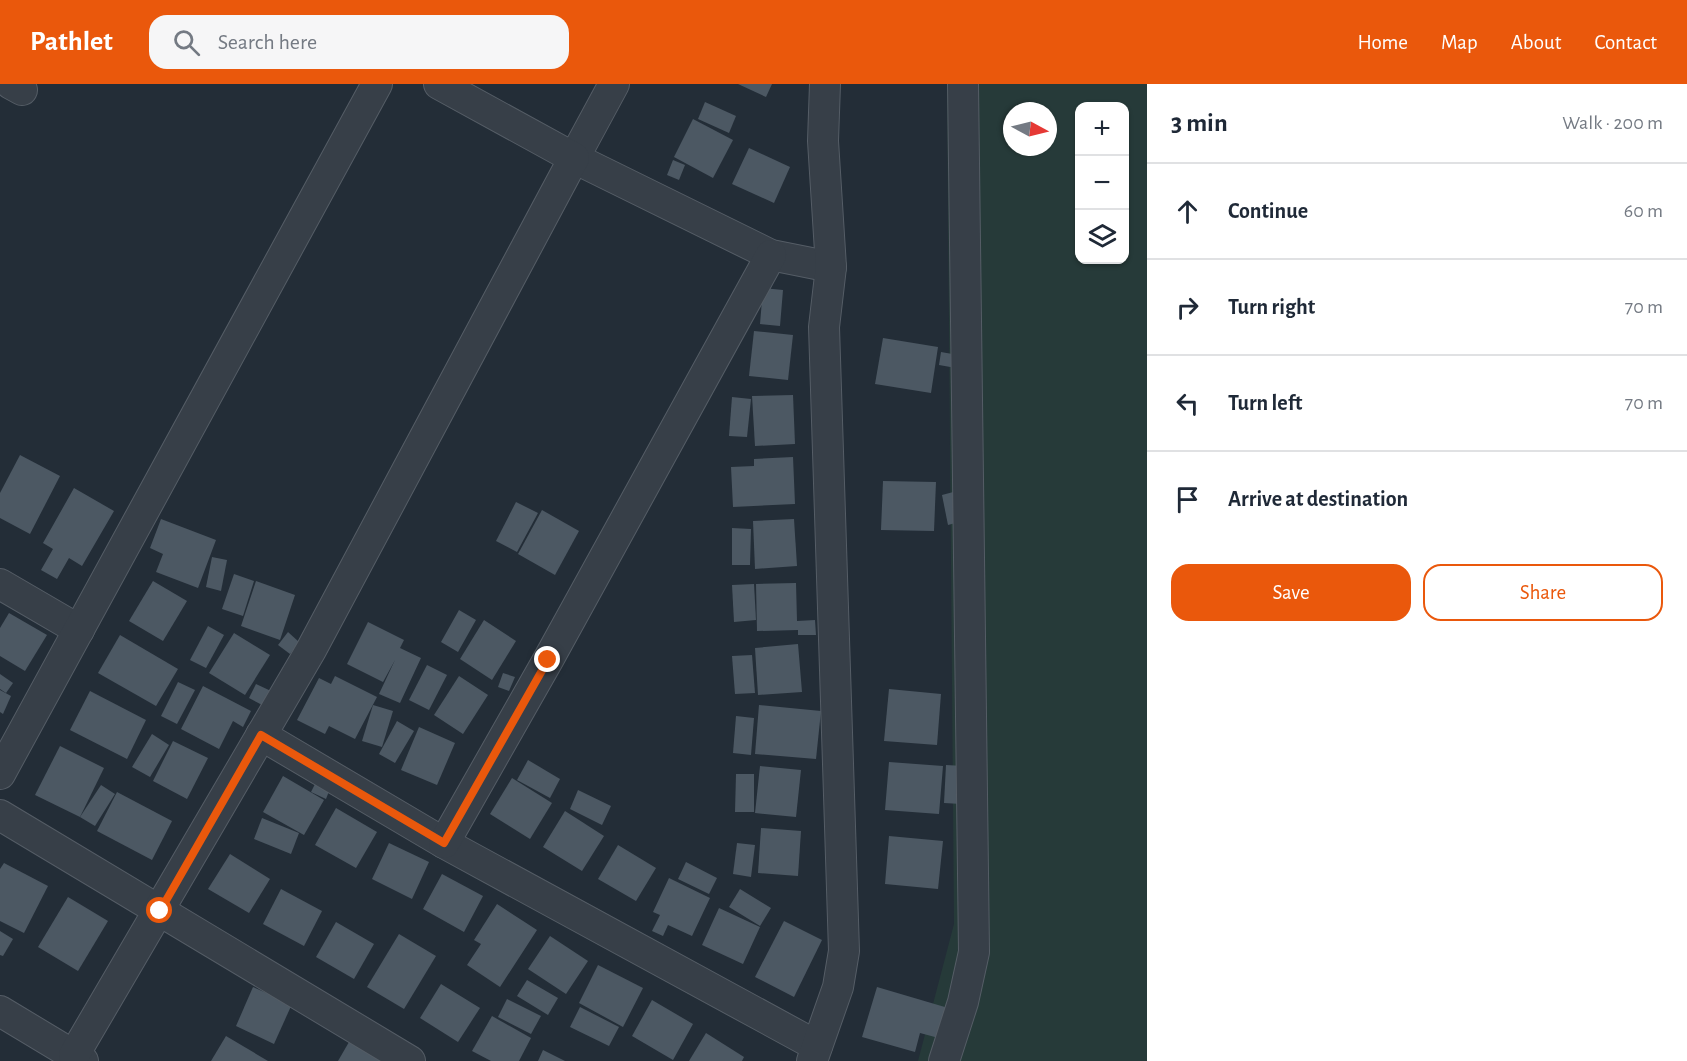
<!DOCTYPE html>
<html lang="en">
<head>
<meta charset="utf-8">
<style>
  body { margin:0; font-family:"Alegreya Sans",sans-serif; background:#f6f6f7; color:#1f2937 }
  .controls { position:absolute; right:18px; top:18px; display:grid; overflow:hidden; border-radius:12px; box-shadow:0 2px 4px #0004 }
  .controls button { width:54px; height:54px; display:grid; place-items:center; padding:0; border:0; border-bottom:2px solid #e0e1e3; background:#fff; color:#1f2937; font:30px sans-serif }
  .compass { position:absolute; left:1003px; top:18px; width:54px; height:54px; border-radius:50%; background:#fff; box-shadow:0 2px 4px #0004; rotate:97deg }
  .stop { position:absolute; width:18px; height:18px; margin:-14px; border:4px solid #ea580c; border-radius:50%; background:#fff }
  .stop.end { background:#ea580c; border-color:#fff; box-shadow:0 2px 6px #0008 }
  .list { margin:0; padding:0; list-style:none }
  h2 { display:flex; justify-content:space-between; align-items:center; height:78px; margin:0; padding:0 24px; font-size:26px }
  h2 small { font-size:20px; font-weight:400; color:#747a83 }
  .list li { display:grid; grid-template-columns:39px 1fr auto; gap:18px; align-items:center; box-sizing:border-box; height:96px; padding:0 24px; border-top:2px solid #e0e1e3 }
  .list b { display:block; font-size:22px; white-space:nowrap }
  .list em { font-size:20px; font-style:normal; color:#747a83 }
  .actions { display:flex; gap:12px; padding:18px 24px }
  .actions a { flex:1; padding:14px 0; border:2px solid #ea580c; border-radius:18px; text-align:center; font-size:21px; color:#ea580c }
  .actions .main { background:#ea580c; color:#fff }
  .icon { flex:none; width:33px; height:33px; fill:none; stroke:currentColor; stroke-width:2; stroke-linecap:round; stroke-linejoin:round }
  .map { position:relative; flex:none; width:1147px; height:977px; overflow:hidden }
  header { display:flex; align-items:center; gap:36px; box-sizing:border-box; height:84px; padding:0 30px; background:#ea580c; color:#fff }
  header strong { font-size:28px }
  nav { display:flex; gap:33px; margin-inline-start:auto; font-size:21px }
  .search { width:420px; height:54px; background:#f6f6f7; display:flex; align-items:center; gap:15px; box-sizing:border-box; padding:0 21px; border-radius:18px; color:#747a83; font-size:22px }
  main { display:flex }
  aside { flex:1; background:#fff }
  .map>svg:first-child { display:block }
  .green { fill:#263a39; fill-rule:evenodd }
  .building { fill:#4c5863 }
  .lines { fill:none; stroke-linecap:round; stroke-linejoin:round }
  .minor-casing { stroke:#555d66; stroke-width:32 }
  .minor { stroke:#373f48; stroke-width:30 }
  .route { stroke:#ea580c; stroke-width:8 }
</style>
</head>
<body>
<header>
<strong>Pathlet</strong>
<div class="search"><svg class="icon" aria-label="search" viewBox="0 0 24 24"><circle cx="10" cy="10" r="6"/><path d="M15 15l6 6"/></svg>Search here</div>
<nav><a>Home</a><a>Map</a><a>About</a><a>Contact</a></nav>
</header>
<main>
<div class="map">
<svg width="1147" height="977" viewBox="0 0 1147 977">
  <rect width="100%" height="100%" fill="#232d37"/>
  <!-- green -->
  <path class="green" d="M947,0H1147V977H918L954,840ZM1080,22H1124V176H1080ZM1012,27H1048V63H1012Z"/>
  <!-- building -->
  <g class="building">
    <polygon points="738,0 772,0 766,13"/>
    <polygon points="705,18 736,32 729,49 698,35"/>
    <polygon points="693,35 733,56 713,94 674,73"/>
    <polygon points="749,64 790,83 774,119 732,100"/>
    <polygon points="673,76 685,81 679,96 667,91"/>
    <polygon points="763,204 783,206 780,242 760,240"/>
    <polygon points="754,247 793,251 788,296 749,292"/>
    <polygon points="883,254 938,263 931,309 875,300"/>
    <polygon points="941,268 958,271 956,284 939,281"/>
    <polygon points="793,311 795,360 755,362 752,312"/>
    <polygon points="732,313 751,315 747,353 729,352"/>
    <polygon points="20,371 60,392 30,450 0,434 0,409"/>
    <polygon points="793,373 795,420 733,423 731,383 754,382 754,375"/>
    <polygon points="883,397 936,398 934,447 881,446"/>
    <polygon points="74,404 114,427 82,482 69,474 57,495 41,486 53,465 43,459"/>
    <polygon points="957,407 963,437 948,441 942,411"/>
    <polygon points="516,418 538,429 517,468 496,457"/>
    <polygon points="542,426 579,447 555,491 518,470"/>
    <polygon points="161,435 216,456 198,504 156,488 163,470 150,464"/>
    <polygon points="794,435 797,482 755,485 753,437"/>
    <polygon points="732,444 751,445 750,481 732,481"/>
    <polygon points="212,473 227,476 221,507 206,503"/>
    <polygon points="234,490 254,497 243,532 222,525"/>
    <polygon points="153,497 187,517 163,557 129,537"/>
    <polygon points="256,497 295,511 280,556 241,542"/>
    <polygon points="796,499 797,537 815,536 816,551 798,551 798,546 757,547 756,500"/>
    <polygon points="754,500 756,536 734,538 732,501"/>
    <polygon points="459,526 476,536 458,568 441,558"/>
    <polygon points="9,529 47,551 25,587 0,572 0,544"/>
    <polygon points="484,536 516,557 492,596 460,575"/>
    <polygon points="368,538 404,556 400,564 421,574 400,619 379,610 395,576 383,598 347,580"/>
    <polygon points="208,542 224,551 206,584 190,576"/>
    <polygon points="288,548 299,558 290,570 278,561"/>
    <polygon points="234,549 270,571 245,611 209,589"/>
    <polygon points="120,551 178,585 156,622 98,589"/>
    <polygon points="798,560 802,608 758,611 755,564"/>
    <polygon points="752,571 755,609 735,610 732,572"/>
    <polygon points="427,581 447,591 429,626 409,616"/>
    <polygon points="503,589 515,593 509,607 498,603"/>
    <polygon points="0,590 13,599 6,609 0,605"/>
    <polygon points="335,592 377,613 355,655 329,642 325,650 297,636 319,594 331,600"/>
    <polygon points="459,592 488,611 463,650 434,631"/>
    <polygon points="178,598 195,606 177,640 161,632"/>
    <polygon points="256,600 271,607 264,622 249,614"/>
    <polygon points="203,602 251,627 243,643 233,637 219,665 181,645"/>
    <polygon points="889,605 941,610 937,661 884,657"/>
    <polygon points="0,606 11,612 3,630 0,628"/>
    <polygon points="90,607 146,636 127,675 70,646"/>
    <polygon points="373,621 393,627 382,663 362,657"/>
    <polygon points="759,621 821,627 816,675 755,670"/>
    <polygon points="736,632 754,634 751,671 733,669"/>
    <polygon points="397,637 414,647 395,679 379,670"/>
    <polygon points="419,643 455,659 437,701 401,686"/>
    <polygon points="152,650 169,661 150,693 132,683"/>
    <polygon points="173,657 208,674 187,715 153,697"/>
    <polygon points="60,662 104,684 80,733 35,711"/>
    <polygon points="528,676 560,695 550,714 517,696"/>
    <polygon points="889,678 943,682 939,730 885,726"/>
    <polygon points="946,681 964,682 961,720 944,719"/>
    <polygon points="760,682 801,686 796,733 755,729"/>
    <polygon points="736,690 754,690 754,728 735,728"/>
    <polygon points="283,692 324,716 304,751 263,728"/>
    <polygon points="512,694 552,719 530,755 490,730"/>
    <polygon points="317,696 331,702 326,715 311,708"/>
    <polygon points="101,701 115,710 95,742 80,733"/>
    <polygon points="578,706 611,722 602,741 570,725"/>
    <polygon points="117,708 172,737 152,776 97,747"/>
    <polygon points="336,724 377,748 356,784 315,761"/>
    <polygon points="565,727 604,752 582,787 543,763"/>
    <polygon points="262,734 299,749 291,770 254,755"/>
    <polygon points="761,744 801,747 798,792 758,789"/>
    <polygon points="889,752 943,757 938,805 885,800"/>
    <polygon points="389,759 429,778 412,815 372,795"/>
    <polygon points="737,759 755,761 751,793 733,790"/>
    <polygon points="618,761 656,784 636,817 598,795"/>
    <polygon points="230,770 270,795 249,829 208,805"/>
    <polygon points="686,778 717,794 709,810 678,795"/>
    <polygon points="4,779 48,802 24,849 0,837 0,785"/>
    <polygon points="442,790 483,812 464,848 423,825"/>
    <polygon points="669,794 710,814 692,852 668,841 663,852 652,847 660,831 653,828"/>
    <polygon points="281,805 322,827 304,862 263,840"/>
    <polygon points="740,805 771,824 760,842 729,823"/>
    <polygon points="68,813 108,837 78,887 38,863"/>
    <polygon points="497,820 537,846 500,903 467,881 481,860 474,856"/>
    <polygon points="719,824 760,843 743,880 702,861"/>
    <polygon points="784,837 822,856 794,913 755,893"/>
    <polygon points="336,838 374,860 354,895 316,873"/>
    <polygon points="0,847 13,855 3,872 0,871"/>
    <polygon points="399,850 436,872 404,925 367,903"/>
    <polygon points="550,852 588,877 566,910 528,885"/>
    <polygon points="598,881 643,904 623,943 579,919"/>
    <polygon points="527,896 558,914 548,931 517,912"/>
    <polygon points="441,900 480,924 458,958 420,934"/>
    <polygon points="253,903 292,920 274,960 236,942"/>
    <polygon points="877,903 955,926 946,956 920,949 915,968 862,953"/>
    <polygon points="507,915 541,932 531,950 498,933"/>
    <polygon points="652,916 693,940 673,976 632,952"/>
    <polygon points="580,923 619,943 609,962 570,943"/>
    <polygon points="492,932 531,954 519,977 491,977 472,967"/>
    <polygon points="706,949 744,973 742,977 689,977"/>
    <polygon points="226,952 268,977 211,977"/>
    <polygon points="349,958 382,977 338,977"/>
    <polygon points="543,966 565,977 538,977"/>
  </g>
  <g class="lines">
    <!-- minor casing -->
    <g class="minor-casing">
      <g id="minor">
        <polyline points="11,0 22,6"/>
        <polyline points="614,0 574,74 771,171 831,183"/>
        <polyline points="0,500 79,546"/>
        <polyline points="261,651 444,759 817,962"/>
        <polyline points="0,690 377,0"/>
        <polyline points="0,731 410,977"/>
        <polyline points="444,759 548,576 771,171"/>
        <polyline points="0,927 83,977"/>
        <polyline points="74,971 311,566 574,74 439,0"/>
        <polyline points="812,977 838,903 844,867 824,243 831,183 823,57 825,0"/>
        <polyline points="944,977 963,918 974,868 963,0"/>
      </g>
    </g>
    <!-- minor -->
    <use href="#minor" class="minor"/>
  </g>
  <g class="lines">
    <!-- route -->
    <polyline class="route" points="160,827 261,651 444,759 548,576"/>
  </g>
</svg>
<div class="controls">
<button>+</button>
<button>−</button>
<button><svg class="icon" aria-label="layers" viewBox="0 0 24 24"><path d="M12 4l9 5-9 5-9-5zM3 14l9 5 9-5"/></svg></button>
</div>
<svg class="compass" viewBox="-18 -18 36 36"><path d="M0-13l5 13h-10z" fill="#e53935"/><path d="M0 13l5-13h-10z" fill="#747a83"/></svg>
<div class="stop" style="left:160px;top:827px"></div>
<div class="stop end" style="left:548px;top:576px"></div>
</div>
<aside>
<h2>3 min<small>Walk · 200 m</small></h2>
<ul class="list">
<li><svg class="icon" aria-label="ahead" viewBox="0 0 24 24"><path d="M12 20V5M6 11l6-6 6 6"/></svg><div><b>Continue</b></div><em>60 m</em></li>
<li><svg class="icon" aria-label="right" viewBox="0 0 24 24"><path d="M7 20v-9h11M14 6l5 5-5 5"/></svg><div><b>Turn right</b></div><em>70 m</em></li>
<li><svg class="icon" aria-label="left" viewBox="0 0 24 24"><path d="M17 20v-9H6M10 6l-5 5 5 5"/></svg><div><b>Turn left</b></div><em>70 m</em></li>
<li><svg class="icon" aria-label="arrive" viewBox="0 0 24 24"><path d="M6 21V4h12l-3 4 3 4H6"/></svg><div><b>Arrive at destination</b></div></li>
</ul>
<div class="actions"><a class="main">Save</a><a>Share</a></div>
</aside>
</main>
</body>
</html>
